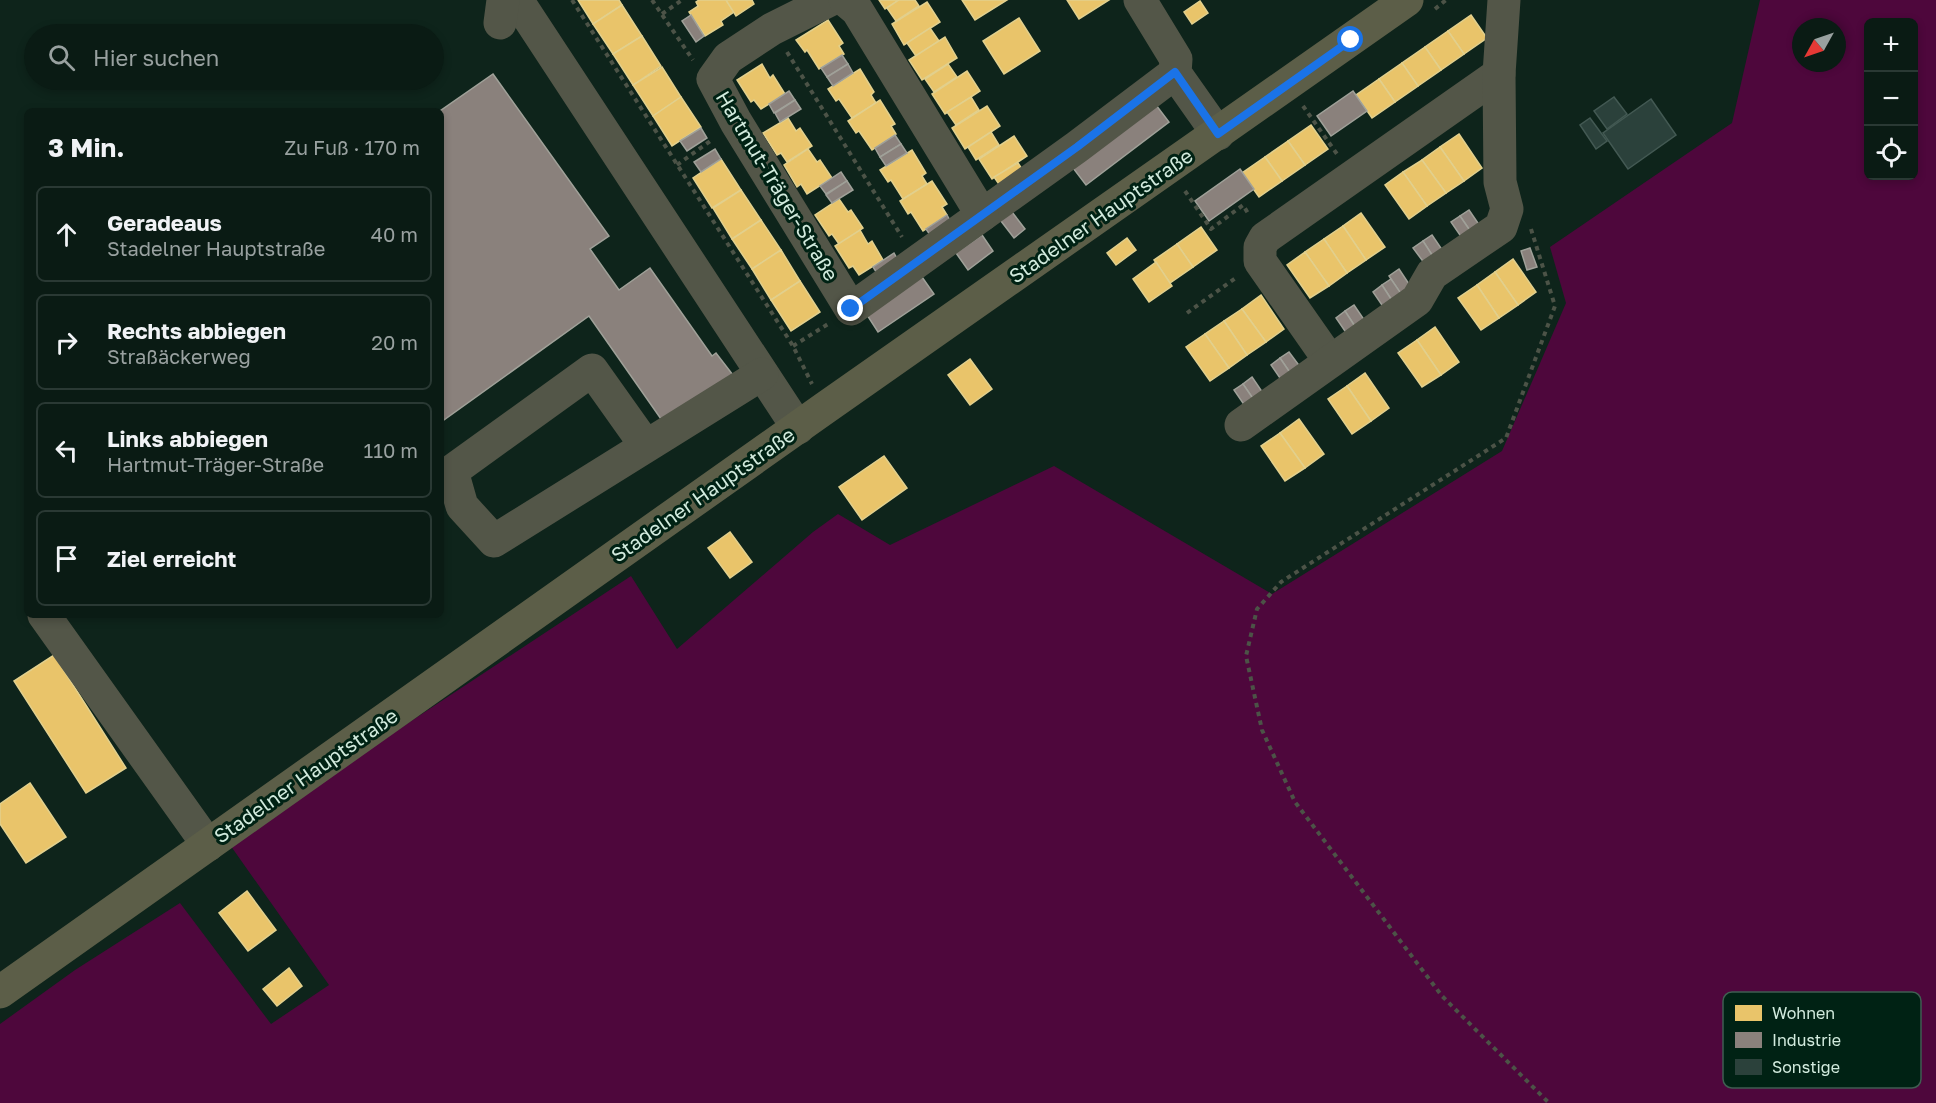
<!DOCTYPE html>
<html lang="de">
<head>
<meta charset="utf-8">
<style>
  body { margin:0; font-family:"Golos Text",sans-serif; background:#182822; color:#f1f3f6 }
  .controls { position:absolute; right:18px; top:18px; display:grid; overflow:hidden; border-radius:9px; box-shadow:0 3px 9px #0003 }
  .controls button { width:54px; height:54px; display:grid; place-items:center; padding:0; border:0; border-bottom:2px solid #2a3934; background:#0a1b14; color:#f1f3f6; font:30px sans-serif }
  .compass { position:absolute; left:1792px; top:18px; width:54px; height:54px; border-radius:50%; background:#0a1b14; box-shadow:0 3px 9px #0003; rotate:230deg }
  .stop { position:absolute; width:18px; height:18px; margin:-14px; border:4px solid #1a73e8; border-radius:50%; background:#fff }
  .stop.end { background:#1a73e8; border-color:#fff; box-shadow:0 2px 6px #0008 }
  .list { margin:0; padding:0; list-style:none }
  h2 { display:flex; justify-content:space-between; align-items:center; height:78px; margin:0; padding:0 24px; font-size:26px }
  h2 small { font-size:20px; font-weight:400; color:#99a1a0 }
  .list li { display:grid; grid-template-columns:39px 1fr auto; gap:18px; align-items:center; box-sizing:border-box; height:96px; margin:0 12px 12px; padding:0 12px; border:2px solid #2a3934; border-radius:9px }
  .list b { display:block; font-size:22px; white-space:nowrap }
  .list p { margin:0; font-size:20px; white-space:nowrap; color:#99a1a0 }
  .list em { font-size:20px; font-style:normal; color:#99a1a0 }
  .icon { flex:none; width:33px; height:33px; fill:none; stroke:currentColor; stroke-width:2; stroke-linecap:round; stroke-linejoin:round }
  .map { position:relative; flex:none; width:1936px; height:1103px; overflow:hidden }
  .search { position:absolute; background:#0a1b14; box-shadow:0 3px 9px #0003; left:24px; top:24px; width:420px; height:66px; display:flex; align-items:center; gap:15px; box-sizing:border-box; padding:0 21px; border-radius:33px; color:#99a1a0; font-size:22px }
  .panel { position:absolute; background:#0a1b14; box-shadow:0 3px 9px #0003; left:24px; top:108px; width:420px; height:510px; border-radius:9px }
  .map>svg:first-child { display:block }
  .green { fill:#4e073c; fill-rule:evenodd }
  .homes { fill:#e9c46a; stroke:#e2d08d; stroke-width:1.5 }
  .industry { fill:#8a817c; stroke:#a0a199; stroke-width:1.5 }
  .building { fill:#2b413b; stroke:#435953; stroke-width:1.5 }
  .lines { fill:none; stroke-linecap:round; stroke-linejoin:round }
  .path { stroke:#4c5347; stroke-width:4; stroke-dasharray:4.5 4.5; stroke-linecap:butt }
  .minor { stroke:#535648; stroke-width:33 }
  .major { stroke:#5c5e48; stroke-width:33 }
  .route { stroke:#1a73e8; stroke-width:8 }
  .labels { text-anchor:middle; stroke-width:6; stroke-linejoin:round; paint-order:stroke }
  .street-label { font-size:20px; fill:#d2ebde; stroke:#002214 }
  .key { fill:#002214; stroke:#3f5e51; stroke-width:1.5 }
  .key-label { font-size:16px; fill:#d2ebde }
</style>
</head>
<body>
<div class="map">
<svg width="1936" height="1103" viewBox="0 0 1936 1103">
  <rect width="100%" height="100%" fill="#0e241b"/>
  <!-- green -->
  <path class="green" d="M1760,0H1936V1103H0V1024L75,970L180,903L271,1024L329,985L228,842L631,576L677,649L813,532L838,514L890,545L1054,466L1272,594L1502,451L1566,303L1550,247L1732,123ZM1868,22H1914V176H1868ZM1801,27H1837V63H1801Z"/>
  <!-- homes -->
  <g class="homes">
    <polygon points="578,0 619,0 622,5 593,24"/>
    <polygon points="699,0 726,0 734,12 721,21 723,25 705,36 689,12 698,6 696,2"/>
    <polygon points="726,0 752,0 754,4 736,16"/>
    <polygon points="879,0 899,0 885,9"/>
    <polygon points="899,0 915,0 919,6 896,21 887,8"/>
    <polygon points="962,0 1007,0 975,20"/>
    <polygon points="1067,0 1109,0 1079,19"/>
    <polygon points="1200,1 1208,13 1192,24 1184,12"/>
    <polygon points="927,2 940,22 904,45 892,24"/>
    <polygon points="622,5 642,36 613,54 593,24"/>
    <polygon points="1471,15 1487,38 1464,54 1448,31"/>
    <polygon points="1019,18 1040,51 1004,74 983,41"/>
    <polygon points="828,20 843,43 839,46 844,54 819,69 807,50 805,52 796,40"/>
    <polygon points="930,28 939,41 916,56 907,43"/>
    <polygon points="1448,31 1464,54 1441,70 1425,47"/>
    <polygon points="642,36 661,66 633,85 613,54"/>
    <polygon points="945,37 957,58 922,80 909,60"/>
    <polygon points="1425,47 1441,70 1418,86 1402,63"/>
    <polygon points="1402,63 1418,86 1395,102 1379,79"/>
    <polygon points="762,64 770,78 773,75 785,94 761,109 754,100 751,102 737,80"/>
    <polygon points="948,64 957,77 934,92 925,79"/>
    <polygon points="662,67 681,97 653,116 633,85"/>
    <polygon points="860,69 874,92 871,95 876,103 852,118 839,99 836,101 828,89"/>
    <polygon points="967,71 980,91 945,114 932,94"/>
    <polygon points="1379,79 1395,102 1372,118 1356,95"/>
    <polygon points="681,97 701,127 672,146 653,116"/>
    <polygon points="971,97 979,110 956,125 947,112"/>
    <polygon points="880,100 895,124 891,126 896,134 872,150 859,131 856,133 848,121"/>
    <polygon points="987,106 1000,126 965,149 952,128"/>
    <polygon points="788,118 796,131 800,128 812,146 787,162 781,153 777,155 763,133"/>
    <polygon points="1311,125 1328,149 1305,165 1288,141"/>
    <polygon points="991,132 999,145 976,160 968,147"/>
    <polygon points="1459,134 1482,168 1464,181 1440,147"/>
    <polygon points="1014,136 1027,156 992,179 979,159"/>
    <polygon points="1288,141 1305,165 1282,181 1265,157"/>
    <polygon points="1440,147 1464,181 1446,193 1422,160"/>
    <polygon points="808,149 817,162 820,160 832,178 807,194 801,184 797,187 784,165"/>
    <polygon points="912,150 926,173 922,176 927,184 903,199 891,180 888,182 880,170"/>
    <polygon points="1265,157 1282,181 1259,197 1242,173"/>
    <polygon points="721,159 741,190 712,208 693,178"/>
    <polygon points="1422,160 1446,193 1427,206 1403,172"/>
    <polygon points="1018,163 1026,175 1003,190 994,177"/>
    <polygon points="1403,172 1427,206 1409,219 1385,185"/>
    <polygon points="932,181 947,204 942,207 947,215 923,231 911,212 908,214 900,201"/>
    <polygon points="741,190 761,220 732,239 713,208"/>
    <polygon points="839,199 848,212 851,210 863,228 839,244 832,234 829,236 815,215"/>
    <polygon points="1361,213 1385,247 1366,260 1343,226"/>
    <polygon points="761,220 781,250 752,269 732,239"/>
    <polygon points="1343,226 1366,260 1347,273 1324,239"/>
    <polygon points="1201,227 1217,250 1193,267 1177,244"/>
    <polygon points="860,230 868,244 872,241 883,260 859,275 853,266 849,268 835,246"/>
    <polygon points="1127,238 1136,250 1116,265 1107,253"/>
    <polygon points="1324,239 1347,273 1329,286 1305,252"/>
    <polygon points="1177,244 1193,267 1170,283 1154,260"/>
    <polygon points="781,250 800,281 771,300 752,269"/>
    <polygon points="1305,252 1329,286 1310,298 1287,265"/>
    <polygon points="1513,259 1536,292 1518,305 1495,272"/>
    <polygon points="1156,262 1172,286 1149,302 1133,279"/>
    <polygon points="1495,272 1518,305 1499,318 1477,285"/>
    <polygon points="800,281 820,312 791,331 771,300"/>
    <polygon points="1477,285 1499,318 1481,330 1458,298"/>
    <polygon points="1261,295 1284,329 1266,342 1242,309"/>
    <polygon points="1242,309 1266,342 1247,355 1224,321"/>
    <polygon points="1224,321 1247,355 1229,368 1205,334"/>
    <polygon points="1435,327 1459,362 1441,375 1417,340"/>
    <polygon points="1205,334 1229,368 1210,381 1186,347"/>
    <polygon points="1417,340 1441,375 1422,387 1398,353"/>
    <polygon points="970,359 992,389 970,405 948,375"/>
    <polygon points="1365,373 1389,408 1371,421 1347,386"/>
    <polygon points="1347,386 1371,421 1352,434 1328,399"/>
    <polygon points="1299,419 1324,454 1305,468 1280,433"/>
    <polygon points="1280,433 1305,468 1285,481 1261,446"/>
    <polygon points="884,456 907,488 862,520 839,487"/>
    <polygon points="730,532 752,562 730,578 708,548"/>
    <polygon points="54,655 126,768 86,793 14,681"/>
    <polygon points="30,783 66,837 26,863 0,824 0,804"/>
    <polygon points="247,891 276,930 248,951 219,913"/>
    <polygon points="289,968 302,986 277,1006 263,989"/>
  </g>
  <!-- industry -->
  <g class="industry">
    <polygon points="691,15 704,36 696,42 682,21"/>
    <polygon points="842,55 848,64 827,77 821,68"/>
    <polygon points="848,64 853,73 833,86 827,77"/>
    <polygon points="493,74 609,236 590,249 619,290 650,268 712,356 716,353 733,375 661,419 589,316 441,422 440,111"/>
    <polygon points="789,91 795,100 774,113 769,104"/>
    <polygon points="1353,91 1367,111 1331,136 1317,116"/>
    <polygon points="795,100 801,109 780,122 775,113"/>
    <polygon points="1156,105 1169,122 1086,185 1073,168"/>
    <polygon points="701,128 707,138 687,151 680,141"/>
    <polygon points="895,135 901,144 880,157 875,148"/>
    <polygon points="901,144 907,153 886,166 880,157"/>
    <polygon points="715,149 721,159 701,172 694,162"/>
    <polygon points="1240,169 1254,189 1209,221 1195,201"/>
    <polygon points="841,172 847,181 826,194 820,186"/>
    <polygon points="847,181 853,190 832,203 826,195"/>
    <polygon points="1469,210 1480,226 1471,232 1460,216"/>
    <polygon points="1012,212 1025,229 1014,238 1001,221"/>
    <polygon points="947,215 952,224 932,238 926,229"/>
    <polygon points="1460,216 1471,232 1462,238 1451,222"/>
    <polygon points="982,235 993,251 968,270 956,253"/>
    <polygon points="1432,235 1443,251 1434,258 1423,241"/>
    <polygon points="1423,241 1434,258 1425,264 1413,248"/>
    <polygon points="1530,248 1537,267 1527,270 1521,251"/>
    <polygon points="894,253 899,262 878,275 873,267"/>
    <polygon points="1399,269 1411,287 1401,294 1389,276"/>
    <polygon points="922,277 934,294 878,332 867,315"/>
    <polygon points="1391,279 1402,295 1393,302 1382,285"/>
    <polygon points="1382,285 1393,302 1384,308 1373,292"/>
    <polygon points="1354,305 1365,321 1356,328 1345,311"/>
    <polygon points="1345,311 1356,328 1347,334 1336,318"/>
    <polygon points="1289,352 1301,368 1291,374 1280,358"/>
    <polygon points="1280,358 1291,374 1282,381 1271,365"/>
    <polygon points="1252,377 1263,393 1254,400 1243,384"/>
    <polygon points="1243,384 1254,400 1245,406 1234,390"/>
  </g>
  <!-- building -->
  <g class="building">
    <polygon points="1614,97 1627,114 1607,129 1594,111"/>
    <polygon points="1651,99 1676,135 1628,169 1603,133"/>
    <polygon points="1590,118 1607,141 1596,149 1580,125"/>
  </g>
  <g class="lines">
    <!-- path -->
    <g class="path">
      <polyline points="572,0 793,346 812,384"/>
      <polyline points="652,0 693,60"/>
      <polyline points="1435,9 1446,0"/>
      <polyline points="662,14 682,0"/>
      <polyline points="787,52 902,237"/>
      <polyline points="1303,106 1337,154"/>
      <polyline points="677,165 713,139"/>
      <polyline points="1185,191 1211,229 1243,205 1249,215"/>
      <polyline points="1531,229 1555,306 1506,438 1281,582 1257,609 1246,656 1262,730 1295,802 1442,996 1549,1103"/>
      <polyline points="1187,313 1237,277"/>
      <polyline points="793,346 828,324"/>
    </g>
    <!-- minor -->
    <g class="minor">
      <polyline points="517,0 798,428"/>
      <polyline points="830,0 772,29 728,58 713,79 736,122 851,309 1077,147 1175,73"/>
      <polyline points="845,0 857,10 982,215"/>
      <polyline points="1140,0 1176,59 1175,73 1218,134"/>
      <polyline points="500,23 503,0"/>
      <polyline points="1330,361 1260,261 1260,247 1265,238 1499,74"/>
      <polyline points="1241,425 1417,300 1432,274 1501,227 1507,209 1500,182 1499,74 1504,0"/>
      <polyline points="646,446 592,370 452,471 462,506 494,541 762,374"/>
      <polyline points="44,615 208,845"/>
    </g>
    <!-- major -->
    <polyline class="major" points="0,992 825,408 1407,0"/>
  </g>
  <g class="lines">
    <!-- route -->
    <polyline class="route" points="851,309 1077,147 1175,72 1218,134 1351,40"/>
  </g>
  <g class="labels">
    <!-- street labels -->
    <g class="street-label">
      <text transform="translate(777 186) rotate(59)" y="7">Hartmut-Träger-Straße</text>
      <text transform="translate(1101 216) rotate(-35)" y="7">Stadelner Hauptstraße</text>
      <text transform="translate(703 495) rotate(-35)" y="7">Stadelner Hauptstraße</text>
      <text transform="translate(306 776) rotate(-35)" y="7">Stadelner Hauptstraße</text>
    </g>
  </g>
  <!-- legend -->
  <rect x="1723" y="992" width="198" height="96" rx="9" class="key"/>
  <rect x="1735" y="1005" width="27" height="16" fill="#e9c46a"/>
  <rect x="1735" y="1032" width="27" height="16" fill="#8a817c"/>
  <rect x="1735" y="1059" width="27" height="16" fill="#2b413b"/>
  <g class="key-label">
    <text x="1772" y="1019">Wohnen</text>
    <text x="1772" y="1046">Industrie</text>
    <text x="1772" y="1073">Sonstige</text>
  </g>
</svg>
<div class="controls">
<button>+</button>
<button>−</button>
<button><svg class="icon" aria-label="locate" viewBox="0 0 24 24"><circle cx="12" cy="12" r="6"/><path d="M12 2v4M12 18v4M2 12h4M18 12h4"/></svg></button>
</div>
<svg class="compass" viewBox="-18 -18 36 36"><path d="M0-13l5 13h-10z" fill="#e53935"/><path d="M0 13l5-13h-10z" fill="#99a1a0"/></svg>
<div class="stop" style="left:1351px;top:40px"></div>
<div class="stop end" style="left:851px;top:309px"></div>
<div class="search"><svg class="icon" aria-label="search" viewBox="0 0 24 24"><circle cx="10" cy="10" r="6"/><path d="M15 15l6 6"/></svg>Hier suchen</div>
<section class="panel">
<h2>3 Min.<small>Zu Fuß · 170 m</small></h2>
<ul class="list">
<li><svg class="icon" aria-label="ahead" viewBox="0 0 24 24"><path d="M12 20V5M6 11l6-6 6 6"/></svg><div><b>Geradeaus</b><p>Stadelner Hauptstraße</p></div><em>40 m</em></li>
<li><svg class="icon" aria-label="right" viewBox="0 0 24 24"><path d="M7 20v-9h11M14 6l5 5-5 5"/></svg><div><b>Rechts abbiegen</b><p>Straßäckerweg</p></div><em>20 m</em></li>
<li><svg class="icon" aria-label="left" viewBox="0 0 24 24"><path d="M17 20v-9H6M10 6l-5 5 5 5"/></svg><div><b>Links abbiegen</b><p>Hartmut-Träger-Straße</p></div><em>110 m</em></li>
<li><svg class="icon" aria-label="arrive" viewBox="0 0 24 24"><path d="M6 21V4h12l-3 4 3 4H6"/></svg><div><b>Ziel erreicht</b></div></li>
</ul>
</section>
</div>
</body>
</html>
